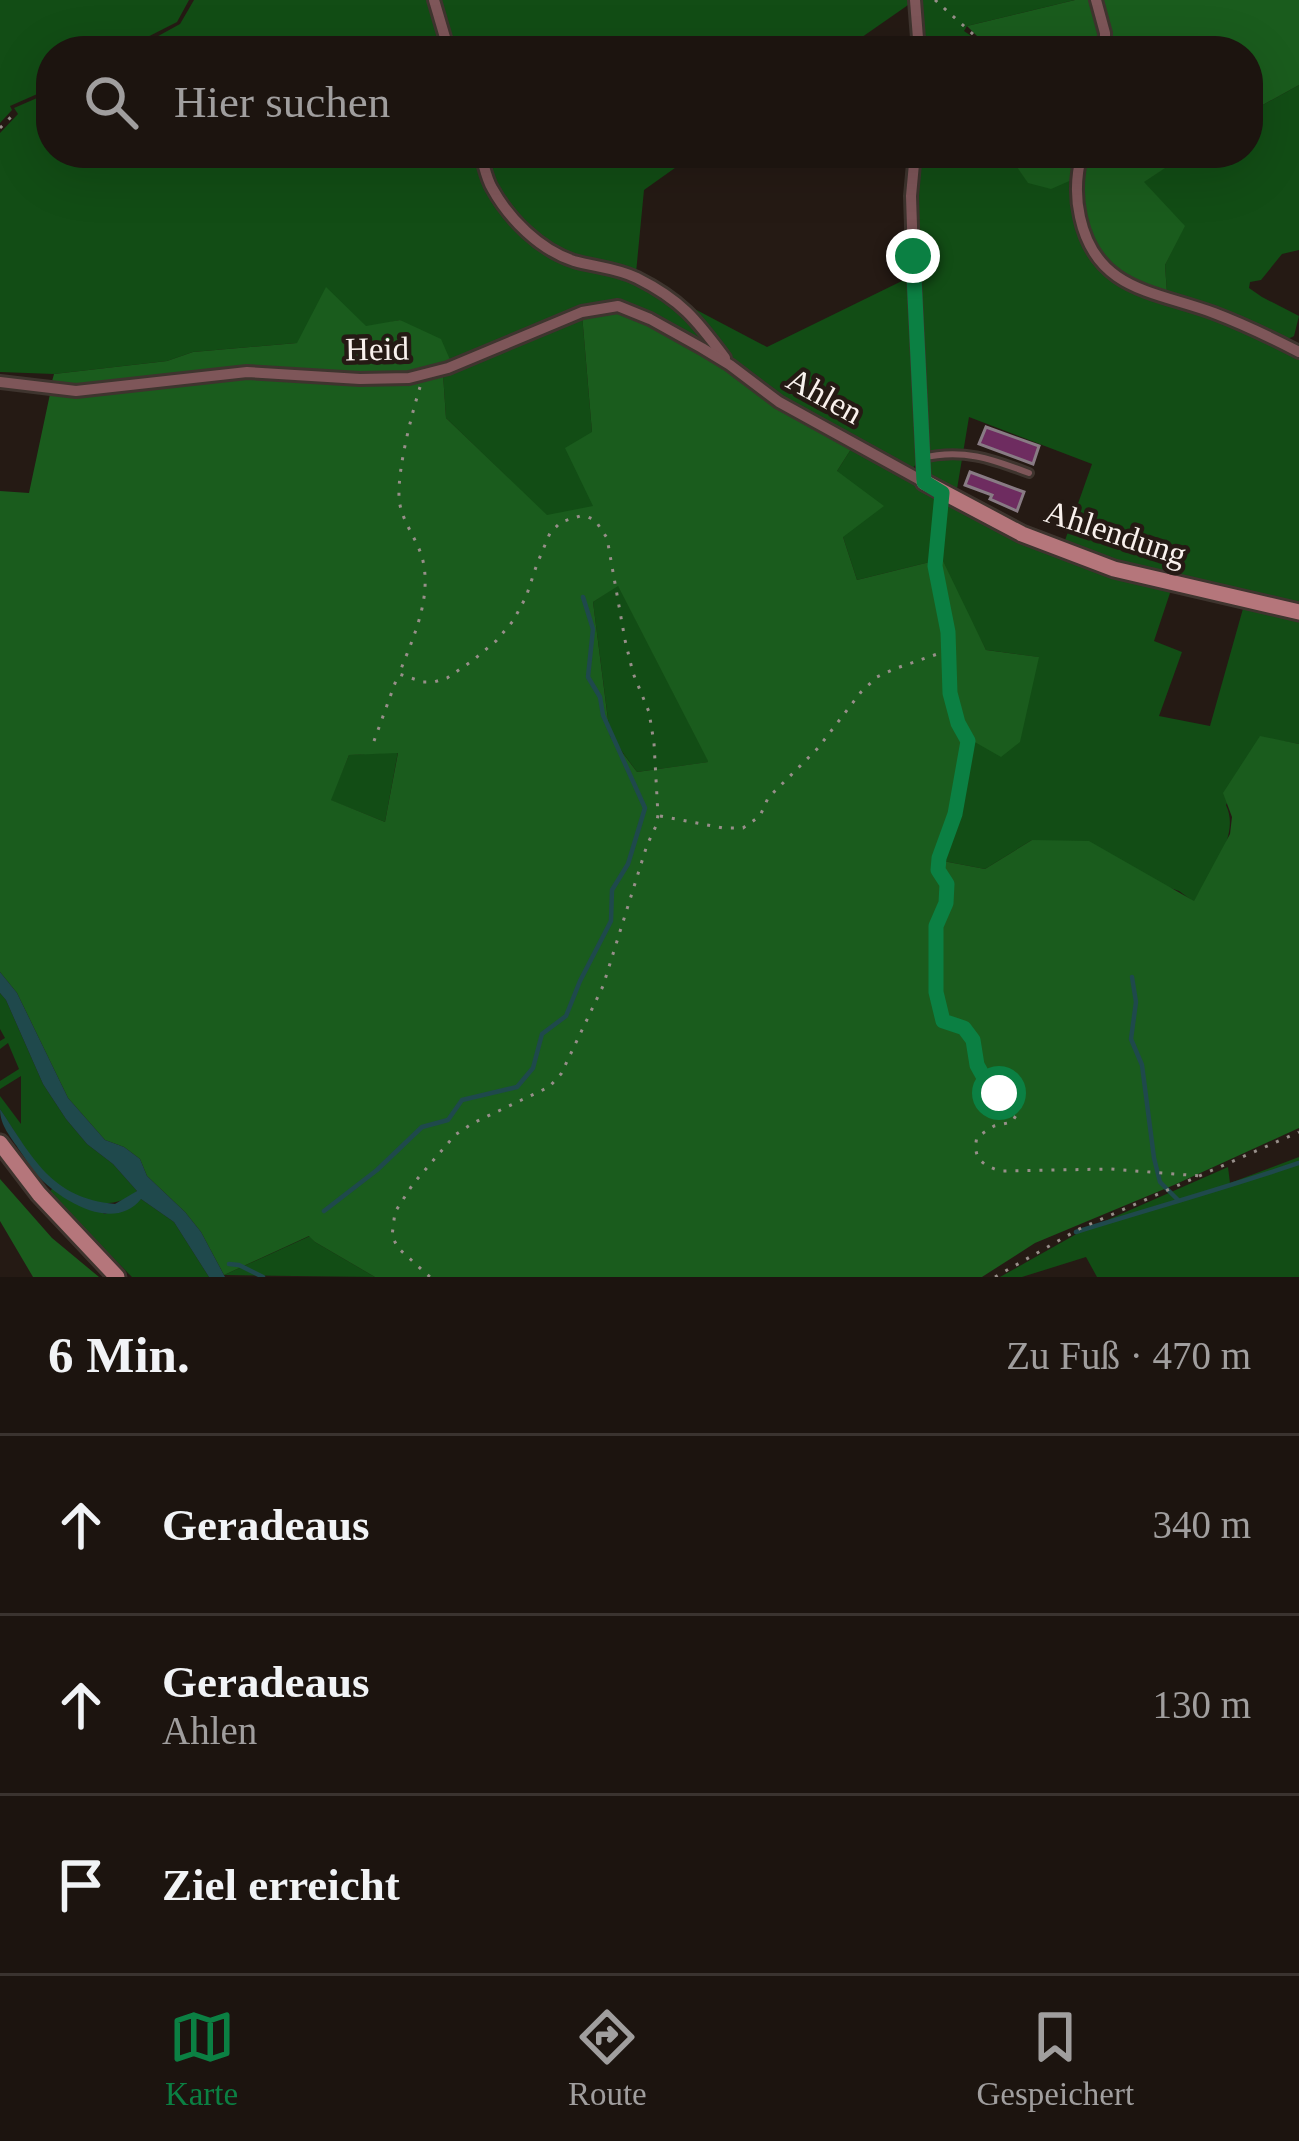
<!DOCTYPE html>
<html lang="de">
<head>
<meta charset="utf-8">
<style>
  body { margin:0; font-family:"Times New Roman",serif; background:#251d18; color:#f1f3f6 }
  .stop { position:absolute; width:36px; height:36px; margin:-27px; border:9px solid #0b8043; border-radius:50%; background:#fff }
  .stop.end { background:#0b8043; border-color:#fff; box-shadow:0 3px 12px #0008 }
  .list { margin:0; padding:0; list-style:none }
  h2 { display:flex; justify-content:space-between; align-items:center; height:156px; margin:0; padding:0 48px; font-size:51px }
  h2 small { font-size:39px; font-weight:400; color:#a09e9e }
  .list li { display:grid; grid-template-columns:78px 1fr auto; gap:36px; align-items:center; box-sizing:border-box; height:180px; padding:0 48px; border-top:3px solid #3a332f }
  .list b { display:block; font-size:45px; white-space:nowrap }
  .list p { margin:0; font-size:39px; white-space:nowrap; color:#a09e9e }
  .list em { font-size:39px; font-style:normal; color:#a09e9e }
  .icon { flex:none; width:66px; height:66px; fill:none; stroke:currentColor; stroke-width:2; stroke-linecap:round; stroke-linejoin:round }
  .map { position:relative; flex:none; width:1299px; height:1277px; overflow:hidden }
  .search { position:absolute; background:#1c140f; box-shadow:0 12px 48px #0002; left:36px; right:36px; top:36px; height:132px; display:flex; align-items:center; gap:30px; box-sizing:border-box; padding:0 42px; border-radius:48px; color:#a09e9e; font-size:45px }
  .sheet { height:696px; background:#1c140f }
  nav { display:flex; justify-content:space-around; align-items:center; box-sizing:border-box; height:168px; border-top:3px solid #3a332f; background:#1c140f; font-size:33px; color:#a09e9e }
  nav a { display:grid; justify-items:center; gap:6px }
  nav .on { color:#0b8043 }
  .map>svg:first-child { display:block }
  .green { fill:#124d15 }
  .forest { fill:#1a5c1d; fill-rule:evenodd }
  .water { fill:#1f494c }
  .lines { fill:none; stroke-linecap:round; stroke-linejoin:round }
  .stream { stroke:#1f494c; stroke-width:4.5 }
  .building { fill:#6e2c60; stroke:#887b84; stroke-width:3 }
  .lane-casing { stroke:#3e342e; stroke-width:12 }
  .street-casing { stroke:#3e342e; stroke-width:16 }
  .secondary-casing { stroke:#3e342e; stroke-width:21 }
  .path { stroke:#988f8a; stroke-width:3; stroke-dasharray:3 9; stroke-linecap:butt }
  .lane { stroke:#7e5659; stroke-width:6 }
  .street { stroke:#7e5659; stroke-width:10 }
  .secondary { stroke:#b5767b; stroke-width:15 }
  .route { stroke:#0b8043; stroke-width:15 }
  .labels { text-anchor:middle; stroke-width:9; stroke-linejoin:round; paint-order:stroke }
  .street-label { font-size:33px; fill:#f9f1ed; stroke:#251a14 }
</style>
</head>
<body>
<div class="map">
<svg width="1299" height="1277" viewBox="0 0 1299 1277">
  <rect width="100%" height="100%" fill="#251a14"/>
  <!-- green -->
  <g class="green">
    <polygon points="0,0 189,0 177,22 120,51 51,51 51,88 10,106 12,110 0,123"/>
    <polygon points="194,0 428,0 443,51 131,51 180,24"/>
    <polygon points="437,0 910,0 911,3 842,51 451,51"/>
    <polygon points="919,0 1075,0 967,26 964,31 983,44 984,51 923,51"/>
    <polygon points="1299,85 1299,250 1282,254 1261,280 1250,282 1249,288 1262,297 1299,316 1294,336 1284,341 1167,294 1165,265 1184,226 1143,182 1188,153 1248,153 1248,113"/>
    <path d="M51,92V153H474C485,191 513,239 552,255C596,274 645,276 682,310C691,318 698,330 706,340L702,343L618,303L451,362L400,320L297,343L193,352L167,361L54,374L0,372V133L18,114L14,108Z"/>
    <path d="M482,153H696L644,190L636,273C609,266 577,262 553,250C517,231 493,190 482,153Z"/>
    <path d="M919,153H1007L1029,183L1074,179C1077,200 1076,226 1084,245C1107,300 1175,300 1222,320C1248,331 1273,345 1299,357V608L1118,564L1063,546L1092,464L969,417L957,489L952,493C933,484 930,475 925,455L915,197Z"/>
    <polygon points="910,277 916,464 913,468 783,398 739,366 689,306 767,347"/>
    <polygon points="582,314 592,432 594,507 547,516 446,418 443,374 493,356"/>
    <polygon points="853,446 938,497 930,562 857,580 843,537 837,471"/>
    <path d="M945,501L1171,590L1154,641L1182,652L1159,716L1210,726L1244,605L1299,617V744L1260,737L1226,805C1241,836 1209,874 1194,902L1179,891L1032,840L985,869L943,861L960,814L973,740L1038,657L986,650L939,559Z"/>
    <polygon points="618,585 709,762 637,772 610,735 593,602"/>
    <polygon points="398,752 385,822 330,800 349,755"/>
    <path d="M0,993L6,1000L43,1084L66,1119L87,1144L113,1164L137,1191C112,1214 74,1201 51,1180C30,1161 16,1132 0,1109V1096L21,1124V1076L0,1089V1081L19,1069L8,1043L0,1049V1041L5,1038L0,1029Z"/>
    <polygon points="1299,1157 1299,1277 1097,1277 1086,1257 1022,1277 1000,1277 1080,1232 1228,1167 1230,1183"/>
    <polygon points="53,1188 61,1195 105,1214 141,1199 174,1222 209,1277 132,1277 48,1193"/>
    <polygon points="310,1236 315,1242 375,1277 224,1275"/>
  </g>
  <!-- forest -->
  <g class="forest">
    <polygon points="1075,0 1092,0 1101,38 1101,51 1016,51 983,42 967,26"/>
    <polygon points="1100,0 1299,0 1299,85 1248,113 1248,51 1110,51"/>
    <polygon points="1007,153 1078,153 1074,179 1051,189 1028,183"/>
    <path d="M1088,153H1188L1144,182L1185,226L1165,265L1167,294C1094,271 1069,228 1088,153Z"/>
    <polygon points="326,287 366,326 400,320 441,339 451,362 427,370 409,373 361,374 257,368 160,375 109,384 51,385 54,374 167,361 193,352 297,343"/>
    <path d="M618,310L693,346L853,446L837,471L884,506L843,537L857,580L942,559L986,650L1039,657L1020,742L1001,757L973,741L960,814L943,861L985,869L1032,840L1089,841L1194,901L1230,834L1232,817L1223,793L1260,736L1299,744V1128L1174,1185L1035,1243L982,1277H375L315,1242L309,1236L224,1275L201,1232L185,1212L147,1176L140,1159L124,1147L105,1140L68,1098L17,993L0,972V491L29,493L50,394H109L235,378L443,374L446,418L547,515L593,506L565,448L592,432L582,314ZM618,586L708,761V762L637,772L610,736L593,602ZM398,753L385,822L331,800L349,755Z"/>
    <polygon points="0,1179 52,1238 99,1277 33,1277 0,1221"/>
  </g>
  <!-- water -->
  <path class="water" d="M0,972L17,993L68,1098L105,1140L124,1147L140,1159L147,1176L185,1212L201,1232L225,1277H209L174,1222L141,1199C114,1233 60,1201 36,1174C30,1167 25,1158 20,1151C11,1137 0,1126 0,1109C33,1158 51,1198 115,1204L137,1191L113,1164L87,1144L66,1119L43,1084L6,1000L0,993Z"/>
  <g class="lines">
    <!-- stream -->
    <g class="stream">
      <polyline points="1132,977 1136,1002 1131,1039 1142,1065 1154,1158 1160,1182 1178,1200"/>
      <polyline points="324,1211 377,1170 422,1127 448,1120 462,1100 517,1087 533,1068 542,1034 566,1016 580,981 611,921 612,890 628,864 645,808 603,715 600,697 588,677 593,629 583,597"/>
      <path d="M1076,1232C1150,1209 1225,1188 1299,1163"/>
      <polyline points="229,1264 239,1265 263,1277"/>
    </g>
  </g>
  <!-- building -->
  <g class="building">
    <polygon points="986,427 1039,446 1033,464 979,444"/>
    <polygon points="970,472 1024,492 1017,511 990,499 992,495 965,485"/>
  </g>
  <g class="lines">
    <!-- lane casing -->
    <g class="lane-casing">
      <path id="lane" d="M922,458C962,448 992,459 1029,473"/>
    </g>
    <!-- street casing -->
    <g class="street-casing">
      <g id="street">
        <polyline points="434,0 449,51"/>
        <polyline points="915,0 919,51"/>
        <polyline points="1096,0 1105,33 1105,51"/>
        <path d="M480,153C484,164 486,178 492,188C509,219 540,250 574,261C595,267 617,268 637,278C681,300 696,319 725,358"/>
        <polyline points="915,153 911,196 913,256 924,482"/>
        <path d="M1082,153C1076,175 1075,195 1080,217C1096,291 1155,291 1214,313C1243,324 1272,338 1299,352"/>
        <polyline points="0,382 76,391 247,372 360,379 409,378 448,368 582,312 618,306 650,319 702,348 730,365 779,402 924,482"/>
      </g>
    </g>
    <!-- secondary casing -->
    <g class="secondary-casing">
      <g id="secondary">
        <polyline points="924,482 1022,534 1114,569 1299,612"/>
        <polyline points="0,1143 39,1194 117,1277"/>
      </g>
    </g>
    <!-- path -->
    <g class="path">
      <polyline points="935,0 983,43 1007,51"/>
      <polyline points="1058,51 1092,50"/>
      <polyline points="0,128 14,114"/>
      <path d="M420,387C411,417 398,467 399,497C400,519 416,537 422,557C433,597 413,638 399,674L423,682H434L447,678L472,661L496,641L513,621L526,597L537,564L550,533L561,522L580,516L588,517L595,520L607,538L625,640L633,673L649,712L654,743L658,815L656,826L647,845L603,986L561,1074L549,1087L473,1123L455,1135L413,1184L395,1212L392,1236L398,1248L430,1277"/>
      <path d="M940,507L935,566L948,632L950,693L959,723L968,741L955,814L939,858L938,870L947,883L946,903L936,926V992L943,1021C987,1036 964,1050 985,1079C993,1091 1005,1096 1017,1102L1018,1112L1012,1122L994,1126L977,1137C972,1158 982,1165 1000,1171L1110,1169L1201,1176"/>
      <polyline points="374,741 398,675"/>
      <polyline points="660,816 723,828 743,828 760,816 768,798 818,748 861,692 877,677 894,669 946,651"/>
      <polyline points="995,1277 1079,1229 1299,1132"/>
    </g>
    <!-- lane -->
    <use href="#lane" class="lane"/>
    <!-- street -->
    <use href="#street" class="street"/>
    <!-- secondary -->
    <use href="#secondary" class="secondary"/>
  </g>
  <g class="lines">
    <!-- route -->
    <polyline class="route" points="913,256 924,482 942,493 935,566 948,632 950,693 958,723 968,741 955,814 939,858 938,870 947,884 946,903 936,926 936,992 943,1021 964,1028 973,1040 977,1065 987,1083 999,1093"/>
  </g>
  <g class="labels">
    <!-- street labels -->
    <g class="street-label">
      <text transform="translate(377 348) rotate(-1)" y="12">Heid</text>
      <text transform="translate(825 395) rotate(29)" y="12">Ahlen</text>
      <text transform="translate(1116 532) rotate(18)" y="12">Ahlendung</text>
    </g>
  </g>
</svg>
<div class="stop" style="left:999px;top:1093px"></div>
<div class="stop end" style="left:913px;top:256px"></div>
<div class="search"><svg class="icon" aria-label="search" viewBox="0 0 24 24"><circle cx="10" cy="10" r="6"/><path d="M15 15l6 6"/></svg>Hier suchen</div>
</div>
<section class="sheet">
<h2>6 Min.<small>Zu Fuß · 470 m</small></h2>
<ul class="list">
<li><svg class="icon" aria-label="ahead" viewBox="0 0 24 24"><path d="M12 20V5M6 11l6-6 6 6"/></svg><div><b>Geradeaus</b></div><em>340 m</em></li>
<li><svg class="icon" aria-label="ahead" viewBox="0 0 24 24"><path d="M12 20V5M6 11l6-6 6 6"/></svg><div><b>Geradeaus</b><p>Ahlen</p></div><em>130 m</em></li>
<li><svg class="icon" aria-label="arrive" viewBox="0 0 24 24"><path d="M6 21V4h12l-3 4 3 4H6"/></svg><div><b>Ziel erreicht</b></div></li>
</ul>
</section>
<nav>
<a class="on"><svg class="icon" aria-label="map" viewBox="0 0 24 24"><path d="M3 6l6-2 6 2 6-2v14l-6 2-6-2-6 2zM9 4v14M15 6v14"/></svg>Karte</a>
<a><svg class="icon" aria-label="directions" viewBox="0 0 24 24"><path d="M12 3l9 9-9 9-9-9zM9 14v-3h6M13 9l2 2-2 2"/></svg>Route</a>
<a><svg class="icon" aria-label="saved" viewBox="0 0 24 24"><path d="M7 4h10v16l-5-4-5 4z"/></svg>Gespeichert</a>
</nav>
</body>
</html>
